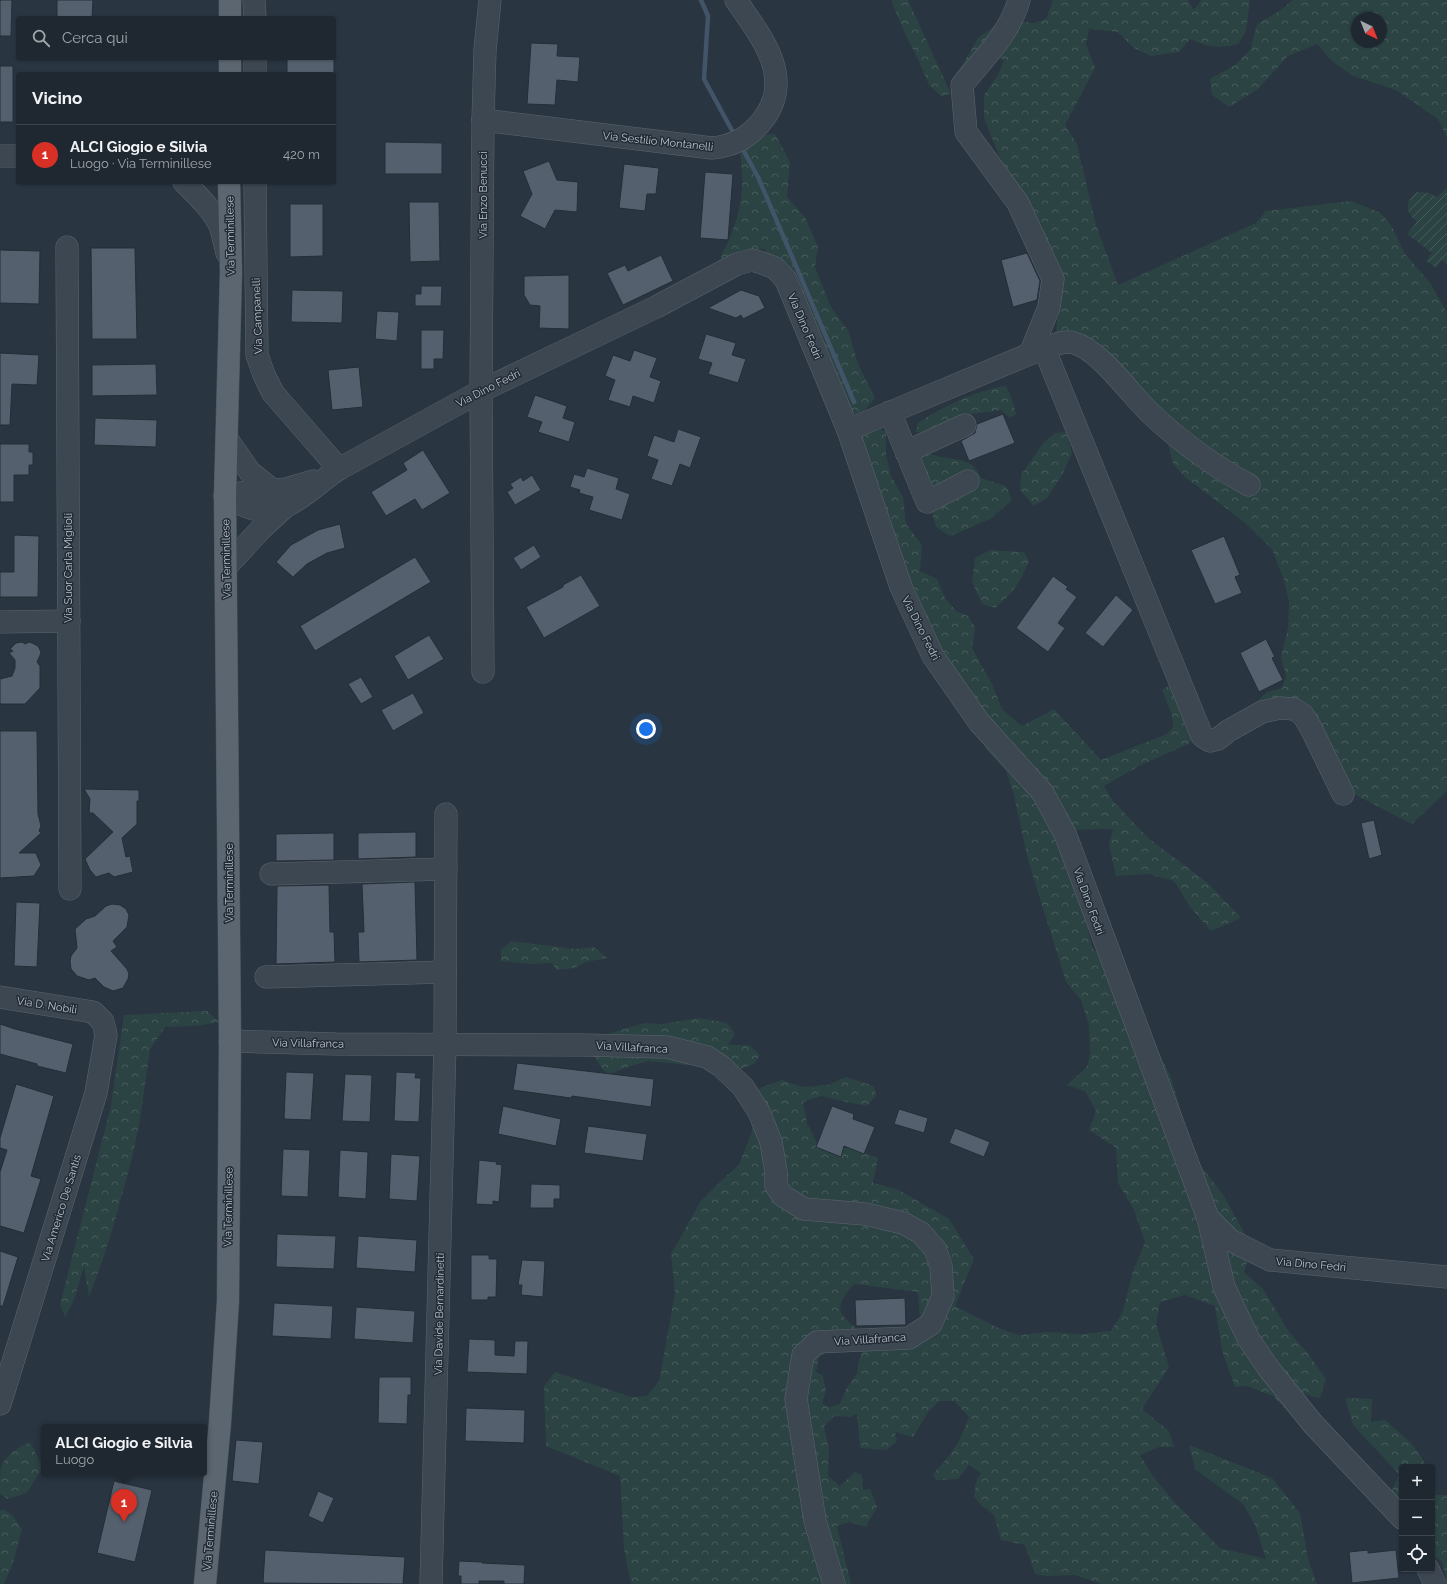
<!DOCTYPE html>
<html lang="it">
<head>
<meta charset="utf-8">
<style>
  body { margin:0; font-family:Raleway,sans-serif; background:#2c343d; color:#f1f3f6 }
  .controls { position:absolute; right:12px; bottom:12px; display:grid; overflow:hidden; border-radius:4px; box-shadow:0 1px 3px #0004 }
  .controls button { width:36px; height:36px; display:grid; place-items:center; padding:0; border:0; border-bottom:1px solid #3c444d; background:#1f2831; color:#f1f3f6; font:20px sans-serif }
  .compass { position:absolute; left:1351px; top:12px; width:36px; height:36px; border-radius:50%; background:#1f2831; box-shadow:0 1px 3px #0004; rotate:137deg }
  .you { position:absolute; left:646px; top:729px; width:14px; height:14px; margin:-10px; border:3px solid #fff; border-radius:50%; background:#1a73e8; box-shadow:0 0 0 6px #1a73e833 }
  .badge { display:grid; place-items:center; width:26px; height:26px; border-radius:50%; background:#d93025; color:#fff; font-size:13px; font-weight:700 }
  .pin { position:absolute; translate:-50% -33px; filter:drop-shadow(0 1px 2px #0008) }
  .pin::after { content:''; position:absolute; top:21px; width:14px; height:12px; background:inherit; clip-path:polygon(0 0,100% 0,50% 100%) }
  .popup { position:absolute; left:41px; top:1424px; width:166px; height:52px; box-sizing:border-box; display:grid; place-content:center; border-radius:4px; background:#1f2831; filter:drop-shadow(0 1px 3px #0005); font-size:13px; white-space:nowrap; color:#a1a6ab }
  .popup b { font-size:15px; color:#f1f3f6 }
  .popup::after { content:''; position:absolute; left:50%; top:100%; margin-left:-8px; border:8px solid transparent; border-top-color:#1f2831 }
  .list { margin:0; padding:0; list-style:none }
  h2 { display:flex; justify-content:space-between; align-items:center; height:52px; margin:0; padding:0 16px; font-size:17px }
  h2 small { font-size:13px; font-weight:400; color:#a1a6ab }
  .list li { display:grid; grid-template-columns:26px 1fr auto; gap:12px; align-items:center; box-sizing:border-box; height:60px; padding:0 16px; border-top:1px solid #3c444d }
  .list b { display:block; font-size:15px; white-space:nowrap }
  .list p { margin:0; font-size:13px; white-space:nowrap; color:#a1a6ab }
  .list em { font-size:13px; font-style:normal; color:#a1a6ab }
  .icon { flex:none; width:22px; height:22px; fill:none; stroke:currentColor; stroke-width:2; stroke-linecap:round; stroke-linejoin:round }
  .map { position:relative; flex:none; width:1447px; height:1584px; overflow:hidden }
  .search { position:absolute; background:#1f2831; box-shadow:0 1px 3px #0004; left:16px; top:16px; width:320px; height:44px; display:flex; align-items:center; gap:10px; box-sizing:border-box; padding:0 14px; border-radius:4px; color:#a1a6ab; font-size:15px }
  .panel { position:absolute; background:#1f2831; box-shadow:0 1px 3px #0004; left:16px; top:72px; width:320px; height:112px; border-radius:4px }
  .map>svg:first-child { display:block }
  .forest { fill:url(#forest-crowns); fill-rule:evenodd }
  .garden { fill:url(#garden-furrows) }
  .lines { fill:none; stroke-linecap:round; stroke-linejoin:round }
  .stream { stroke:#415468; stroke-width:4.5 }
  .building { fill:#55606e; stroke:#242e38 }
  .minor-casing { stroke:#5c656e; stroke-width:23 }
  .major-casing { stroke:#47505a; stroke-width:23 }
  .minor { stroke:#3d4751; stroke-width:22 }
  .major { stroke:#5c6670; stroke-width:22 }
  .labels { text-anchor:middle; stroke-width:3; stroke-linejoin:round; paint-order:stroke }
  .street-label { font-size:11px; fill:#bbc2cb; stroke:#222c36 }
</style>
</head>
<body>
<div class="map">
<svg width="1447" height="1584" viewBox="0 0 1447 1584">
  <defs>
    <pattern id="forest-crowns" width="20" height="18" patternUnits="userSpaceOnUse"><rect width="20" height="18" fill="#2c4343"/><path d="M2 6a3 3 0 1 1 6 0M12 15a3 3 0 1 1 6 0" fill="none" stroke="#495c5d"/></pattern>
    <pattern id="garden-furrows" width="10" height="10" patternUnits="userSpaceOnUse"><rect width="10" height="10" fill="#2c4343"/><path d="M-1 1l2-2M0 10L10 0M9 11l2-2" fill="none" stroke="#495c5d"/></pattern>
  </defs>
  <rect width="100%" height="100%" fill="#293541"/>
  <!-- forest -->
  <g class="forest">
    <polygon points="891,0 908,0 951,94 941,96 929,85 918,59 905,34"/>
    <path d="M1053,0H1188L1194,10L1201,0H1250L1246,32L1238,44C1219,49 1208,47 1190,39L1179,52L1151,56L1134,48L1118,32L1089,29L1086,44L1095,68L1065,125L1077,144L1096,225L1118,285L1256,223L1266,211L1351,201L1381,213L1392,227L1405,254L1431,284L1447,313V791L1412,824L1350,792L1310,717L1253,705L1267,692L1282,688L1286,676L1281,657L1288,628L1289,602L1284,580L1272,549L1243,521L1185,477L1173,464L1166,435L1253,490L1260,484L1227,466L1075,339L1056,332L1062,286L1018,203L984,118V95L998,75L1004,60L990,55L955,77L978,38L1003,20L1034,23L1046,19Z"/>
    <path d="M1293,0H1447V138L1438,119L1396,90L1353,76L1332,61L1317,44L1288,56L1258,89L1229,107L1212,95L1210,79L1235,65L1250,50L1257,24L1281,10ZM1357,18H1381V42H1357Z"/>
    <path d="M775,134L790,162L787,197L805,217L818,247L815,267L831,307L849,332L858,364L875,398L859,417L850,411L773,263L764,249L748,250L724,260L720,257C732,237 740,214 742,189C743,178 741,164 740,152L755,135Z"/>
    <path d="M1006,386L1013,402L1016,414L1010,418L1001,410L973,414L952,426L934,433L916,432L918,423C940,408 979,389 1006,386Z"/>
    <path d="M876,426L886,432V454L891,476L903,497L906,524L922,545L920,571L937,579L945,598L956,611L968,616L975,627L972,648L992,684L1002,709L1022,726L1054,709L1101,760L1167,734L1173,727L1172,715L1162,690L1183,677L1197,692L1201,709L1210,723L1188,744L1141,765L1104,786L1113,801L1148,838L1208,883L1241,918L1211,931L1190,907L1174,881L1148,874L1116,876L1109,845L1113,829L1060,830L1093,949L1125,970L1160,1055L1171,1077L1194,1157L1224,1196L1252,1247L1244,1272L1263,1289L1289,1332L1307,1352L1326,1379L1320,1398L1313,1397L1287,1387L1298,1422L1273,1396L1246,1386L1235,1387L1222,1351L1215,1306L1185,1295L1160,1302L1156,1324L1169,1367L1142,1409L1169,1431L1174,1447H1159L1140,1455L1152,1475L1176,1504L1220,1548L1266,1559L1255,1525L1243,1504L1195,1469L1189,1445L1272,1478L1300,1513L1308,1559L1317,1584H1103L1074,1575L1047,1576L1035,1574L1025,1545L1001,1540L994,1515L983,1507L974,1497L976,1481L981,1473L969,1465L958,1479L936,1480L933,1474C953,1453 959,1444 969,1417L954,1401H939L929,1411L913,1437L895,1432L897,1441L886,1450L860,1448L857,1414L850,1417L834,1416L824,1426L829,1450L828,1476L840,1486L855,1472L862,1475L863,1490L870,1489L877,1507L866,1527L849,1522L837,1526L851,1584H631L624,1549L620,1476L546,1446L544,1386L555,1372L632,1397L647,1396L659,1381L675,1293L671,1254L700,1202L724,1178L739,1165L754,1126L755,1096L760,1088L782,1080L802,1087L828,1085L846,1077L874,1086L876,1096L867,1106L851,1103L821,1096L803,1102L807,1123L818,1145L856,1149L878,1158L873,1183L897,1189L949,1219L974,1259L955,1306L996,1327L1018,1335L1047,1332L1083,1334L1111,1331L1123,1311L1133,1271L1145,1242L1134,1210L1118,1183L1116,1148L1089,1130L1096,1111L1085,1091L1067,1085L1087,1067L1090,1054L1089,1026L1081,1000L1066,982L1028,860L1013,791L1006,771L986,749L966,703L940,656L853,439ZM855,1284L918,1292L920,1319L883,1341L864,1347L859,1360L857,1374L846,1389L840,1404L830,1407L822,1404L826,1391L823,1376L816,1372L819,1357L858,1330C854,1326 844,1319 842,1314C836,1304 848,1290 855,1284Z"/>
    <polygon points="1066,432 1072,453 1062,475 1047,498 1034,506 1020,490 1021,475 1044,442 1055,433"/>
    <path d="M929,453C949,463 972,453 981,478L1006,486L1012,500L990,519L950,536L936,527L930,507L913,459Z"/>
    <path d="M990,550L1024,552L1029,561C1020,583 1013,593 995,608L982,604L972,582L975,558Z"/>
    <polygon points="511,941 575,949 594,947 607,958 586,962 574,968 557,970 551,963 532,964 501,961 501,950"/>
    <polygon points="207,1011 219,1022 195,1026 165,1027 150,1050 140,1120 132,1158 114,1224 103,1259 89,1297 84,1266 74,1300 65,1317 60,1304 111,1106 124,1015"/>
    <polygon points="699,1018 727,1023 735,1034 728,1045 749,1045 760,1055 754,1064 739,1070 648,1061 631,1066 607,1075 593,1055 611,1033 644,1023 661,1024"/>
    <path d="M1345,1398L1372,1399L1371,1422L1385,1420C1401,1434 1419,1447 1426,1467H1402V1524L1388,1500L1399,1474L1353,1425Z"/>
    <path d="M30,1442L43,1467L27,1493L8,1499L0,1494C0,1486 0,1474 1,1467C5,1455 19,1447 30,1442Z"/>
    <polygon points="1432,1484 1436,1495 1447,1495 1447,1584 1439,1584 1446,1579 1442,1562 1432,1554"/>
    <polygon points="3,1509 12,1515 22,1529 12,1566 4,1584 0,1584 0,1511"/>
  </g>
  <!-- garden -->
  <path class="garden" d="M1447,187V264L1442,260L1436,268L1426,261L1432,253L1407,234L1417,222C1405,211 1404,203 1417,192L1429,193L1437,197Z"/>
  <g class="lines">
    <!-- stream -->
    <g class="stream">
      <polyline points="701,0 708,16 704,79 735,136"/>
      <polyline points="741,146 758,177 854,402"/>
    </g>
  </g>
  <!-- building -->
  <g class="building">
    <polygon points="0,0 12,0 11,36 0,36"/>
    <polygon points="57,0 93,0 92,18 57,18"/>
    <polygon points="531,43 558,44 557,56 580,57 578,82 557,80 555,105 527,104"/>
    <rect x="287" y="58" width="47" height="16"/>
    <rect x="0" y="66" width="13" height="56"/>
    <polygon points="385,142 442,143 442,174 385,174"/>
    <polygon points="549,161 557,180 578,182 577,212 555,210 545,229 520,216 532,194 523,171"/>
    <polygon points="624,164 659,168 656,194 647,194 645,211 619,208"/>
    <polygon points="705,172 733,174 728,240 700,238"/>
    <polygon points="409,202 439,202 440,261 410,262"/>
    <polygon points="290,204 323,204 323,256 290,257"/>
    <polygon points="91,248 135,248 137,339 92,339"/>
    <polygon points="0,250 40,251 39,304 0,303"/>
    <polygon points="1027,253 1040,281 1037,300 1013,307 1001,260"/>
    <polygon points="661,255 673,281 623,305 607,273 625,265 628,271"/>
    <polygon points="569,275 569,329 539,328 540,306 530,305 524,295 524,276"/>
    <polygon points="421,286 442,286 441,306 415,306 415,294 421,294"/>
    <polygon points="292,290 343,291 342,323 291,322"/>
    <polygon points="741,290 759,296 765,308 743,319 741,315 736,318 708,308"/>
    <polygon points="377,311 399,312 397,341 375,339"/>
    <polygon points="421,330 444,330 443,359 434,359 434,369 421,369"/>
    <polygon points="706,334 736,343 732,355 746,359 738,383 708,374 712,363 698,359"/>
    <polygon points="634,350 657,358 650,377 661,381 654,403 633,396 630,407 608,400 615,380 605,376 613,355 630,361"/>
    <polygon points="0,353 39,355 37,385 12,384 10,425 0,425"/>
    <polygon points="156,364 157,395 92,396 92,365"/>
    <polygon points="359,367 363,407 332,410 328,370"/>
    <polygon points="535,395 567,406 563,418 575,422 569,442 538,432 542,422 527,417"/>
    <polygon points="1003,414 1015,443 969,461 961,441 975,433 977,424"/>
    <polygon points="95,418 157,420 156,447 94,445"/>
    <polygon points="678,429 701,437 690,468 680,464 672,486 651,479 658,460 647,456 654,435 674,442"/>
    <polygon points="0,444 29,444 29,452 33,452 33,465 29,465 29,475 14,475 14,502 0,502"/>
    <polygon points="423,450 450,493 422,510 415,499 386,516 371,492 407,470 403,463"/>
    <polygon points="587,468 619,478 616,489 630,494 622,520 589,510 593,497 579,493 580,490 570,487 574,474 584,477"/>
    <polygon points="532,475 541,490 515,505 507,492 513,488 510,484 521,477 523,481"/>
    <polygon points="340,524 345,548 327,553 307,564 293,577 276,562 291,545 318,530"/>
    <polygon points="14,535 39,536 38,597 0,597 0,572 14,572"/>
    <polygon points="1224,536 1240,575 1235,577 1242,593 1215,604 1191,550"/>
    <polygon points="534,545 541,557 521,570 513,558"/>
    <polygon points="415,557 431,582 315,651 300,626"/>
    <polygon points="581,575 600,606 544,638 526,607 563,587 563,585"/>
    <polygon points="1053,576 1068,587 1066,589 1077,597 1058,623 1065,628 1048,652 1016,628"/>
    <polygon points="1116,595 1133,610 1103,647 1085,633"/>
    <polygon points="429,635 444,659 408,680 394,656"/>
    <polygon points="1266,639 1275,657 1272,658 1283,680 1259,692 1240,653"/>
    <polygon points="22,642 25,644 29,642 32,643 38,646 40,650 41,653 37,662 40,666 40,688 25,704 0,704 0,679 12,676 15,668 15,660 9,653 13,651 10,649 16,643"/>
    <polygon points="361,677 373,697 361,704 348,684"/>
    <polygon points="413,693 424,713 393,731 381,710"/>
    <polygon points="0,731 37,731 38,814 41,826 39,831 41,833 19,853 36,853 41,865 34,876 0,878"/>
    <polygon points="84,789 139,790 139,801 137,801 137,824 122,838 126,857 130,856 133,872 114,877 109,873 96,877 90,870 85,859 113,832 93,813 89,813 90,799"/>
    <polygon points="1374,820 1382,855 1369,859 1361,823"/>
    <polygon points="416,832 416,857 358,859 358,833"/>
    <polygon points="334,833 334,860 276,861 276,834"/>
    <polygon points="415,882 417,960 359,962 358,932 364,932 362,884"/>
    <polygon points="329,885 330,932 334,932 335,962 276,964 277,886"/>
    <polygon points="16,902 40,903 37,967 14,966"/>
    <polygon points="112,904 120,905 126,909 129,915 127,927 113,941 117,947 111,951 127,969 129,974 128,979 123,988 113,991 104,987 95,978 89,980 77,976 71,969 70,961 71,956 77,948 75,929 86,919 95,916 106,906"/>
    <polygon points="0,1024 15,1029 73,1044 66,1073 37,1066 37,1064 0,1054"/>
    <polygon points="517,1063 654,1079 651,1107 572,1096 571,1098 513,1090"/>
    <polygon points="286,1072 314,1073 311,1120 284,1119"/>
    <polygon points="396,1072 416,1073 415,1078 421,1078 419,1122 394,1121"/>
    <polygon points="345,1074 372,1075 370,1122 342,1121"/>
    <polygon points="16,1084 54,1096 31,1176 41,1179 24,1233 0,1226 0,1172 7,1150 0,1148 0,1138"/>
    <polygon points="503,1106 561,1119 556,1146 498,1134"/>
    <polygon points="832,1106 854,1114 853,1119 875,1127 864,1154 844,1146 841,1157 816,1147"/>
    <polygon points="899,1109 928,1118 924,1133 894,1124"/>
    <polygon points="588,1126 647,1134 643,1161 584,1153"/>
    <polygon points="955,1128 990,1142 984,1157 949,1143"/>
    <polygon points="283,1149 310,1150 308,1197 281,1196"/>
    <polygon points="340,1150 368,1152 366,1199 338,1197"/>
    <polygon points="391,1154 420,1156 417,1201 389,1199"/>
    <polygon points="479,1160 497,1162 496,1164 502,1165 499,1202 493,1201 493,1205 476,1204"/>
    <polygon points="531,1184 560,1185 560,1199 554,1199 554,1208 530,1208"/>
    <polygon points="277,1234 336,1236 334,1269 276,1267"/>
    <polygon points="358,1236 417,1240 415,1272 356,1268"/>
    <polygon points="0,1251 18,1257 3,1306 0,1306"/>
    <polygon points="471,1255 489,1255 489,1259 497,1259 496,1297 488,1297 488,1300 471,1300"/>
    <polygon points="522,1260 545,1261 543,1297 521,1295 522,1285 518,1285"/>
    <polygon points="905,1298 906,1325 856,1326 855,1300"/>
    <polygon points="274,1303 333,1306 331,1339 272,1336"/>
    <polygon points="356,1307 415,1311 413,1343 354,1339"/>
    <polygon points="469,1339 495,1340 495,1355 514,1356 515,1341 528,1341 527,1374 467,1372"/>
    <polygon points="379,1377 411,1377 411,1395 408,1395 407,1424 378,1423"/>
    <polygon points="466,1408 525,1410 524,1443 465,1441"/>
    <polygon points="236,1440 263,1442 259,1484 232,1481"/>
    <polygon points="114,1481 152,1490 135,1562 97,1553"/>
    <polygon points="318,1491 334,1498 323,1523 308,1516"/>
    <polygon points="265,1550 405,1557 403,1584 263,1583"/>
    <polygon points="1368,1550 1368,1553 1396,1550 1399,1578 1352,1583 1349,1552"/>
    <polygon points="459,1561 482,1562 482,1563 525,1565 524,1584 504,1584 504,1581 479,1581 479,1584 461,1584 461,1576 458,1576"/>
  </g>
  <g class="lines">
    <!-- minor casing -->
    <g class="minor-casing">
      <g id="minor">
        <polyline points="254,0 255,18"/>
        <path d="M1019,0C1010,33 983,59 962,85L966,132L1018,203L1053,279L1049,307L1030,354"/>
        <polyline points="255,58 255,74"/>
        <path d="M483,120L712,148C733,146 748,138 762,121C796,78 761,37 736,0"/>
        <polyline points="0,156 18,156"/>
        <path d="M184,182C197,195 214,211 221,228C223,236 225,245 227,253"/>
        <polyline points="255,182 257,355 264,375 273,393 339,469"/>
        <polyline points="67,247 70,889"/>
        <polyline points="1044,348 1202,736 1210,741 1218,739 1228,731 1262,712 1280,708 1294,709 1303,715 1311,728 1343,794"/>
        <polyline points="890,412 927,502 968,481"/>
        <path d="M848,430L1044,348C1054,345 1064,340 1074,343C1100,350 1130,394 1150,413C1180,441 1213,466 1249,485"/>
        <polyline points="227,439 250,472 271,489"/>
        <polyline points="906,452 965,425"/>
        <path d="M225,496C234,500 244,507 254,509C288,518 313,485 339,469L481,391L656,307L737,264L752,260L762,263L775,268L786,280L848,430L901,587L933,656L979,722L1043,793L1066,836L1208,1218L1230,1240L1270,1260L1447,1277"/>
        <polyline points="225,496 245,492 286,489 313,481"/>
        <polyline points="226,567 262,528 287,505"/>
        <polyline points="0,622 69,621"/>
        <polyline points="483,672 481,391 483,120 485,50 490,0"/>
        <polyline points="271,874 446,869"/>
        <polyline points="266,977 445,972"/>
        <polyline points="0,997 93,1012 103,1022 106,1035 96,1093 0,1404"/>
        <polyline points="230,1041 336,1044 584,1045 667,1047 707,1057 721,1066 743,1087 759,1112 771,1142 776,1171 776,1186 783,1196 804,1209 865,1214 903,1223 921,1233 935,1249 941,1266 943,1296 931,1324 909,1338 817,1342 803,1355 796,1399 815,1521 834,1584"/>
        <polyline points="1208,1218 1224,1287 1248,1338 1269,1369 1313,1424 1402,1518"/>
        <polyline points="1428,1569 1435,1584"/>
        <polyline points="431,1584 445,1045 446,814"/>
      </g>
    </g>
    <!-- major casing -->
    <g class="major-casing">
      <g id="major">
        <polyline points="230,0 230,18"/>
        <polyline points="230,74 230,58"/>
        <polyline points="205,1584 220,1423 228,1301 230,1041 225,496 231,272 229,182"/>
      </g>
    </g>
    <!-- minor -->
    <use href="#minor" class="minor"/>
    <!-- major -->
    <use href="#major" class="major"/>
  </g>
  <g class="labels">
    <!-- street labels -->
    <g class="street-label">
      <text transform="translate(658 141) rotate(6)" y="4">Via Sestilio Montanelli</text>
      <text transform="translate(483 195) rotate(-90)" y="4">Via Enzo Benucci</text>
      <text transform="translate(230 236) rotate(-91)" y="4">Via Terminillese</text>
      <text transform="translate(257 316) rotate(-92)" y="4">Via Campanelli</text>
      <text transform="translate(805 326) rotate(67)" y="4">Via Dino Fedri</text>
      <text transform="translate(488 388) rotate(-27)" y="4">Via Dino Fedri</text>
      <text transform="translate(226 559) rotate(-91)" y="4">Via Terminillese</text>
      <text transform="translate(68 568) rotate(-90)" y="4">Via Suor Carla Miglioli</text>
      <text transform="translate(921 628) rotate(63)" y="4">Via Dino Fedri</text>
      <text transform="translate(229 883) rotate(-90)" y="4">Via Terminillese</text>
      <text transform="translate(1089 901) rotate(70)" y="4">Via Dino Fedri</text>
      <text transform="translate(47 1005) rotate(9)" y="4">Via D. Nobili</text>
      <text transform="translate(308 1043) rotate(1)" y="4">Via Villafranca</text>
      <text transform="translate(632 1047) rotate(3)" y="4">Via Villafranca</text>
      <text transform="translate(228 1207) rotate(-89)" y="4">Via Terminillese</text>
      <text transform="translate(61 1208) rotate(-73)" y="4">Via Americo De Santis</text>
      <text transform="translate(1311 1264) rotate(5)" y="4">Via Dino Fedri</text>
      <text transform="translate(439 1314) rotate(-89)" y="4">Via Davide Bernardinetti</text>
      <text transform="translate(870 1339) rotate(-4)" y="4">Via Villafranca</text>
      <text transform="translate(210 1531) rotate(-85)" y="4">Via Terminillese</text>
    </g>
  </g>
</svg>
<div class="controls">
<button>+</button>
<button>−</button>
<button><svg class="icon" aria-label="locate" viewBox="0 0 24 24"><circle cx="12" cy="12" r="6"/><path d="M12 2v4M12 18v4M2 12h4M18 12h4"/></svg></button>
</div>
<svg class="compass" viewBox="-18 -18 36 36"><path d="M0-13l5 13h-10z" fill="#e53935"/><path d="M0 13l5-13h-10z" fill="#a1a6ab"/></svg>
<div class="you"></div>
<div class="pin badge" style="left:124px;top:1522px">1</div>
<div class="popup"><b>ALCI Giogio e Silvia</b>Luogo</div>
<div class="search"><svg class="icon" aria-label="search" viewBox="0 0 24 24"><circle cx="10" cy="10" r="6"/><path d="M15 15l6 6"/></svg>Cerca qui</div>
<section class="panel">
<h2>Vicino<small></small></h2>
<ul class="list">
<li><span class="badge">1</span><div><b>ALCI Giogio e Silvia</b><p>Luogo · Via Terminillese</p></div><em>420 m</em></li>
</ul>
</section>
</div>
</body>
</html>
